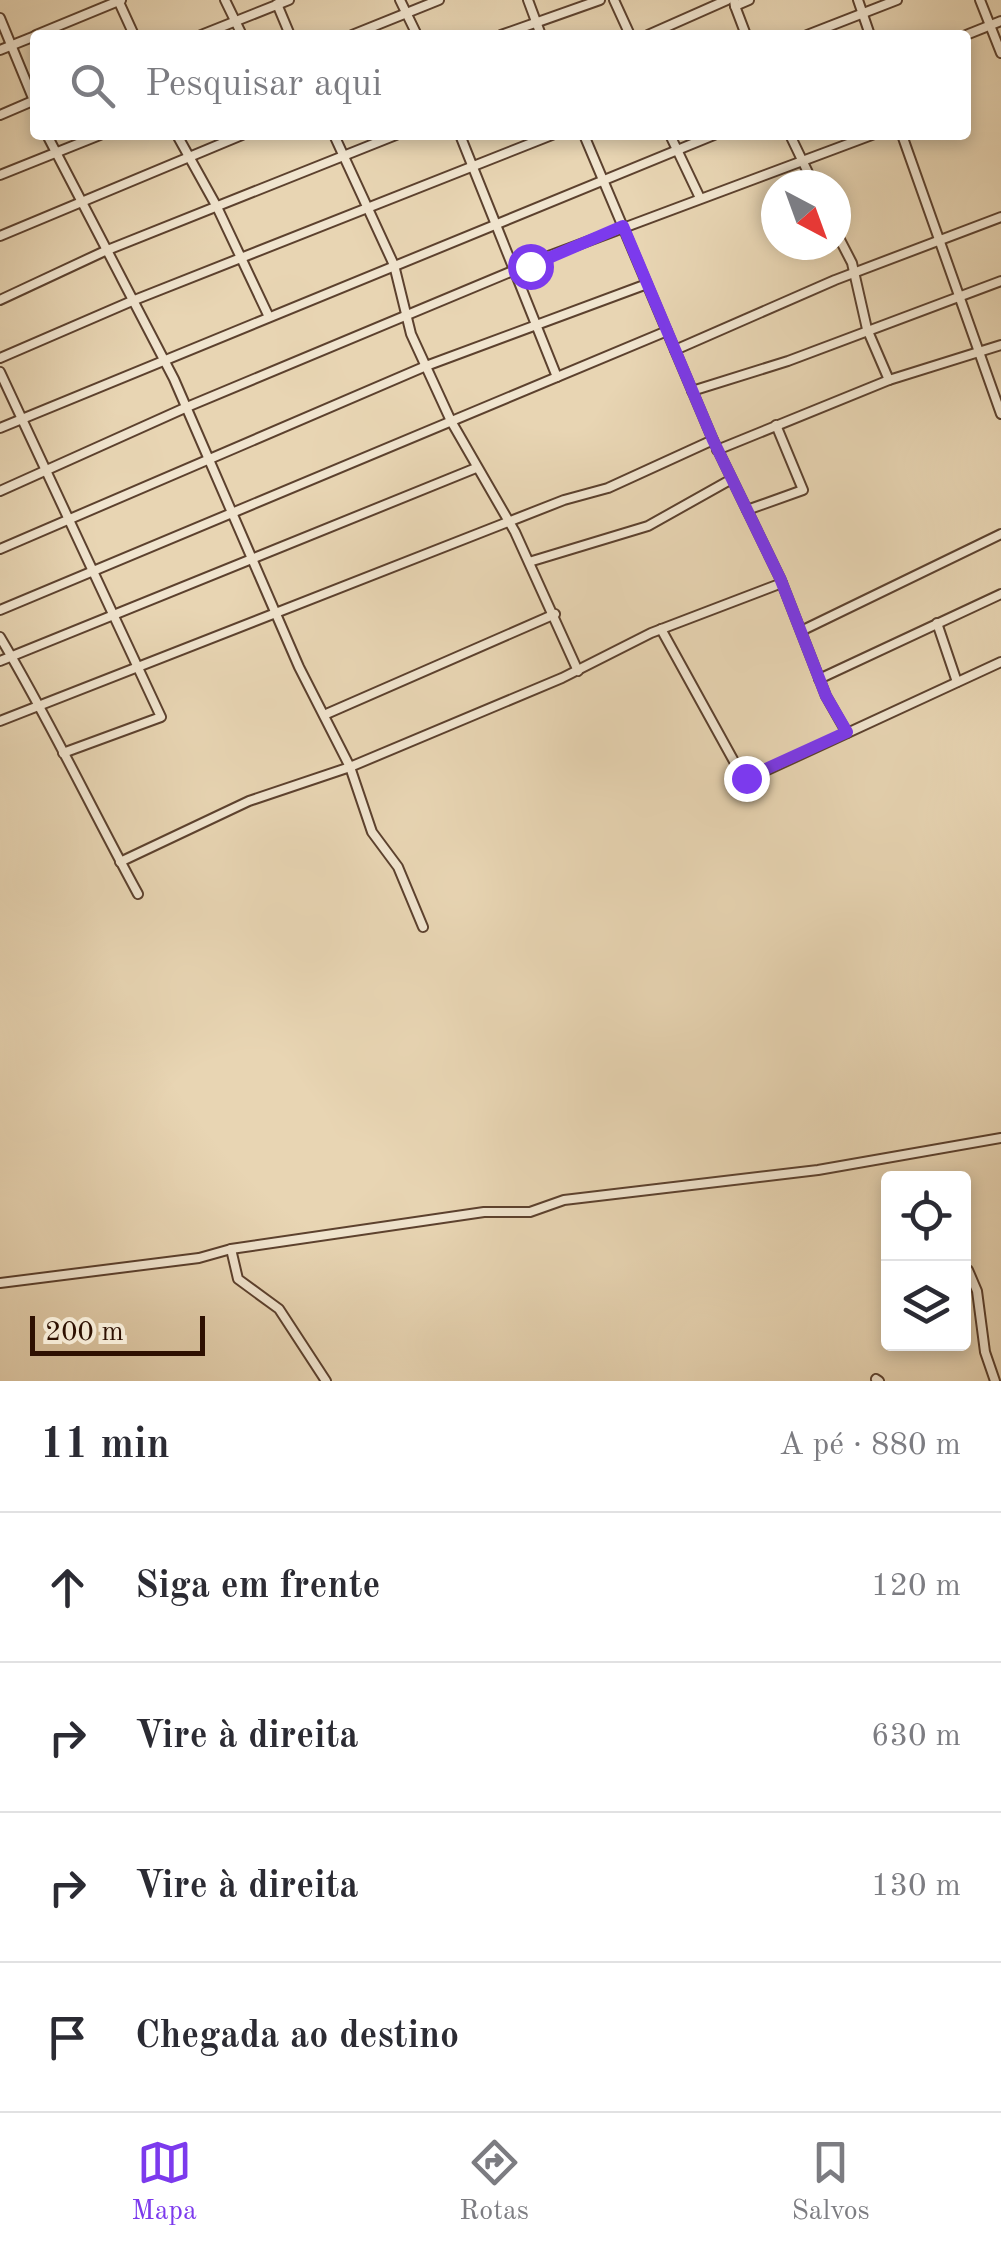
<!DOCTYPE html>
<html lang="pt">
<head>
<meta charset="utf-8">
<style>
  body { margin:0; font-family:"Old Standard TT",serif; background:#f7f7f7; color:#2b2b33 }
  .controls { position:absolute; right:30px; bottom:30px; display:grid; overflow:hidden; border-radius:10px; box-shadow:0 5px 15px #0003 }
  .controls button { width:90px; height:90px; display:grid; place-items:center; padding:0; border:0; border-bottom:2px solid #e1e1e2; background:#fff; color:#2b2b33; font:50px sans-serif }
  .compass { position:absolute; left:761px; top:170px; width:90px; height:90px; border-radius:50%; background:#fff; box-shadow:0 5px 15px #0003; rotate:139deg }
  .scale { position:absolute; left:30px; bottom:25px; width:175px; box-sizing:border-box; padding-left:10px; border:5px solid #2e1001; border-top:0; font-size:28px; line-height:35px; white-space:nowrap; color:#2e1001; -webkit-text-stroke:8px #f0e4ce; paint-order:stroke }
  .stop { position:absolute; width:30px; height:30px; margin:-22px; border:8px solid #7c3aed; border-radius:50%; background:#fff }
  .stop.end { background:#7c3aed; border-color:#fff; box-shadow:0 2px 10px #0008 }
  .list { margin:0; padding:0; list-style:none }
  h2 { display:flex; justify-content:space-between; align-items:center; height:130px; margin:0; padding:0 40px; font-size:42px }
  h2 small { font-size:32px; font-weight:400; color:#7c7c81 }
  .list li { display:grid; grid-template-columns:65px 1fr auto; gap:30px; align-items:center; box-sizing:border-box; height:150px; padding:0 40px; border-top:2px solid #e1e1e2 }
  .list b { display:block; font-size:38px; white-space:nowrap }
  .list em { font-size:32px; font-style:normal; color:#7c7c81 }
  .icon { flex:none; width:55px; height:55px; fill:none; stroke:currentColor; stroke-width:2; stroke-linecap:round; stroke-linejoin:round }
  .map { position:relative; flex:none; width:1001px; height:1381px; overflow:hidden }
  .search { position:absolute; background:#fff; box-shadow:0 5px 15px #0003; left:30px; right:30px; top:30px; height:110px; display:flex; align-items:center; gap:25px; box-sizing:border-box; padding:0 35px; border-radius:10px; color:#7c7c81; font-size:38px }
  .sheet { height:730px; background:#fff }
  nav { display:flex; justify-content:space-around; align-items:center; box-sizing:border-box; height:140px; border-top:2px solid #e1e1e2; background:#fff; font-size:28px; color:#7c7c81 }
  nav a { display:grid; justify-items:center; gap:5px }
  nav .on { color:#7c3aed }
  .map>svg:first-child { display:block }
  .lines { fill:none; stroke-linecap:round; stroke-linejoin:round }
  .minor-casing { stroke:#5c412e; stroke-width:12 }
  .minor { stroke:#f0e4ce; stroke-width:8 }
  .route { stroke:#7c3aed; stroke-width:12 }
</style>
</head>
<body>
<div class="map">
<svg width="1001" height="1381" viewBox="0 0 1001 1381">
  <rect width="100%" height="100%" fill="#e8d5b3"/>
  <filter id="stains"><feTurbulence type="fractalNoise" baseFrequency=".002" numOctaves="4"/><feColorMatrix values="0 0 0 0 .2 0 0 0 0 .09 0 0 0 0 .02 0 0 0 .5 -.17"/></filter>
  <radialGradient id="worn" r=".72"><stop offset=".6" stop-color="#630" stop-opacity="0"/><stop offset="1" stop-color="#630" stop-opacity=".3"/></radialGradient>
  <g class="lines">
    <!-- minor casing -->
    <g class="minor-casing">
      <g id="minor">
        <polyline points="118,0 134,35"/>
        <polyline points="225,0 242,35"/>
        <polyline points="400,0 417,35"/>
        <polyline points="528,0 541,35"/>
        <polyline points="614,0 630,35"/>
        <polyline points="734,0 735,6 749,0"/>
        <polyline points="858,0 870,35"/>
        <polyline points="980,0 1001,53"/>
        <polyline points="277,4 290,35"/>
        <polyline points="735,6 746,35"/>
        <polyline points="0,18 35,103"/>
        <polyline points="36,35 121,0"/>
        <polyline points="201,35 289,0"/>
        <polyline points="352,35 439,0"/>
        <polyline points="501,35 600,0"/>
        <polyline points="648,35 727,0"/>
        <polyline points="807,35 897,0"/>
        <polyline points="966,35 1001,21"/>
        <polyline points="0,50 35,36"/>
        <polyline points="0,115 35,100"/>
        <polyline points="47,135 174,379 299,667 350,767 372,832 398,867 423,927"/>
        <polyline points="177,135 217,207 269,317"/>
        <polyline points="334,135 394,265 411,334 451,421 515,532 578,671"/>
        <polyline points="460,135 557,377"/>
        <polyline points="584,135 713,440"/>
        <polyline points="670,135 700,198"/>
        <polyline points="790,135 814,185"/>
        <polyline points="902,135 1001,414"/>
        <polyline points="0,175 100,135"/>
        <polyline points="836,232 852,263 867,329 889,380 1001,345"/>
        <polyline points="0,236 242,135"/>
        <polyline points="0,300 105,251 396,135"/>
        <polyline points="675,350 835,280 1001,217"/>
        <polyline points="0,358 132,301 552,135"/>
        <polyline points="0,372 161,717 63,753"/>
        <polyline points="692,391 788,361 1001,281"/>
        <polyline points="0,428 714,135"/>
        <polyline points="717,450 889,380"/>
        <polyline points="0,491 187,407 551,255 872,135"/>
        <polyline points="747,510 803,490 776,425"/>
        <polyline points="0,549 426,366 647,284"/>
        <polyline points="529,562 648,526 730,480"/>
        <polyline points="0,610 667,331"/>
        <polyline points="937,623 957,682"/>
        <polyline points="661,629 741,774 750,778 1001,662"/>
        <polyline points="801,631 1001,534"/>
        <path d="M0,637C50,721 91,808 138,894"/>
        <polyline points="0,661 476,468"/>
        <polyline points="819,679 1001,594"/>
        <polyline points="324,715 555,614"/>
        <polyline points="0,721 564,500 608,488 713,440 780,578 826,696 847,733"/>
        <polyline points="120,862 249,801 350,767 562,678 651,633 782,583"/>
        <polyline points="231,1249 238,1279 279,1309 326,1381"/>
        <polyline points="968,1270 977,1291 985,1352 995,1381"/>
        <polyline points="0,1283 199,1258 231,1249 484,1212 530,1212 564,1200 818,1170 1001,1138"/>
        <polyline points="876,1379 879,1381"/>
      </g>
    </g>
    <!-- minor -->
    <use href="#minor" class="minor"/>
  </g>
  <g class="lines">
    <!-- route -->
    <polyline class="route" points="530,266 623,226 713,440 780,578 826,696 847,732 746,778"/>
  </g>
  <rect width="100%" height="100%" filter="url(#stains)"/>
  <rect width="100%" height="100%" fill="url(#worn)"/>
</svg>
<div class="controls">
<button><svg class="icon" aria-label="locate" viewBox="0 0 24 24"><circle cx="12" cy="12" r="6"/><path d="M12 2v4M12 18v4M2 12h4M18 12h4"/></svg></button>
<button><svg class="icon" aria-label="layers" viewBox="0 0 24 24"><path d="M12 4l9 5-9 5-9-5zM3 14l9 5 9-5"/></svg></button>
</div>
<svg class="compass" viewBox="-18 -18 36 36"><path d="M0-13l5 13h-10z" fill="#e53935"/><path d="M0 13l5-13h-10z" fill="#7c7c81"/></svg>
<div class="scale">200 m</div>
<div class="stop" style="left:530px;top:266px"></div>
<div class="stop end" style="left:746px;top:778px"></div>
<div class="search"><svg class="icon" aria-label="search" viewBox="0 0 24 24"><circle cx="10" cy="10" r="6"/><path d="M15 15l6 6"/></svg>Pesquisar aqui</div>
</div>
<section class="sheet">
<h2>11 min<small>A pé · 880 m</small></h2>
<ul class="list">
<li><svg class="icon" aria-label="ahead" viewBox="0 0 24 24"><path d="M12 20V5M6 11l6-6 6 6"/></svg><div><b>Siga em frente</b></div><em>120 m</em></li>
<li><svg class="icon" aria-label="right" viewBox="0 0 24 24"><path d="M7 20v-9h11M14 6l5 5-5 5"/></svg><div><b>Vire à direita</b></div><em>630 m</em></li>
<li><svg class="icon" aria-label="right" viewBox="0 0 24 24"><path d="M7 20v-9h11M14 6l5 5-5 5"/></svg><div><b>Vire à direita</b></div><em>130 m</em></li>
<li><svg class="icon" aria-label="arrive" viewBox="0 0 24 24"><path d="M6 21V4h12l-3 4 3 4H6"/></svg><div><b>Chegada ao destino</b></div></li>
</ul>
</section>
<nav>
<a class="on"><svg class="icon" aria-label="map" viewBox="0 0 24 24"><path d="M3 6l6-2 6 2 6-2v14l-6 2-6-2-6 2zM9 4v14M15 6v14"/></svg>Mapa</a>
<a><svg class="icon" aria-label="directions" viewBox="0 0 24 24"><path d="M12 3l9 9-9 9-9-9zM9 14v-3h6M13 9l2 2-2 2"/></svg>Rotas</a>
<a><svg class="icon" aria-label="saved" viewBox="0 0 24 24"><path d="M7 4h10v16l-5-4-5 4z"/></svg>Salvos</a>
</nav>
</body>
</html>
